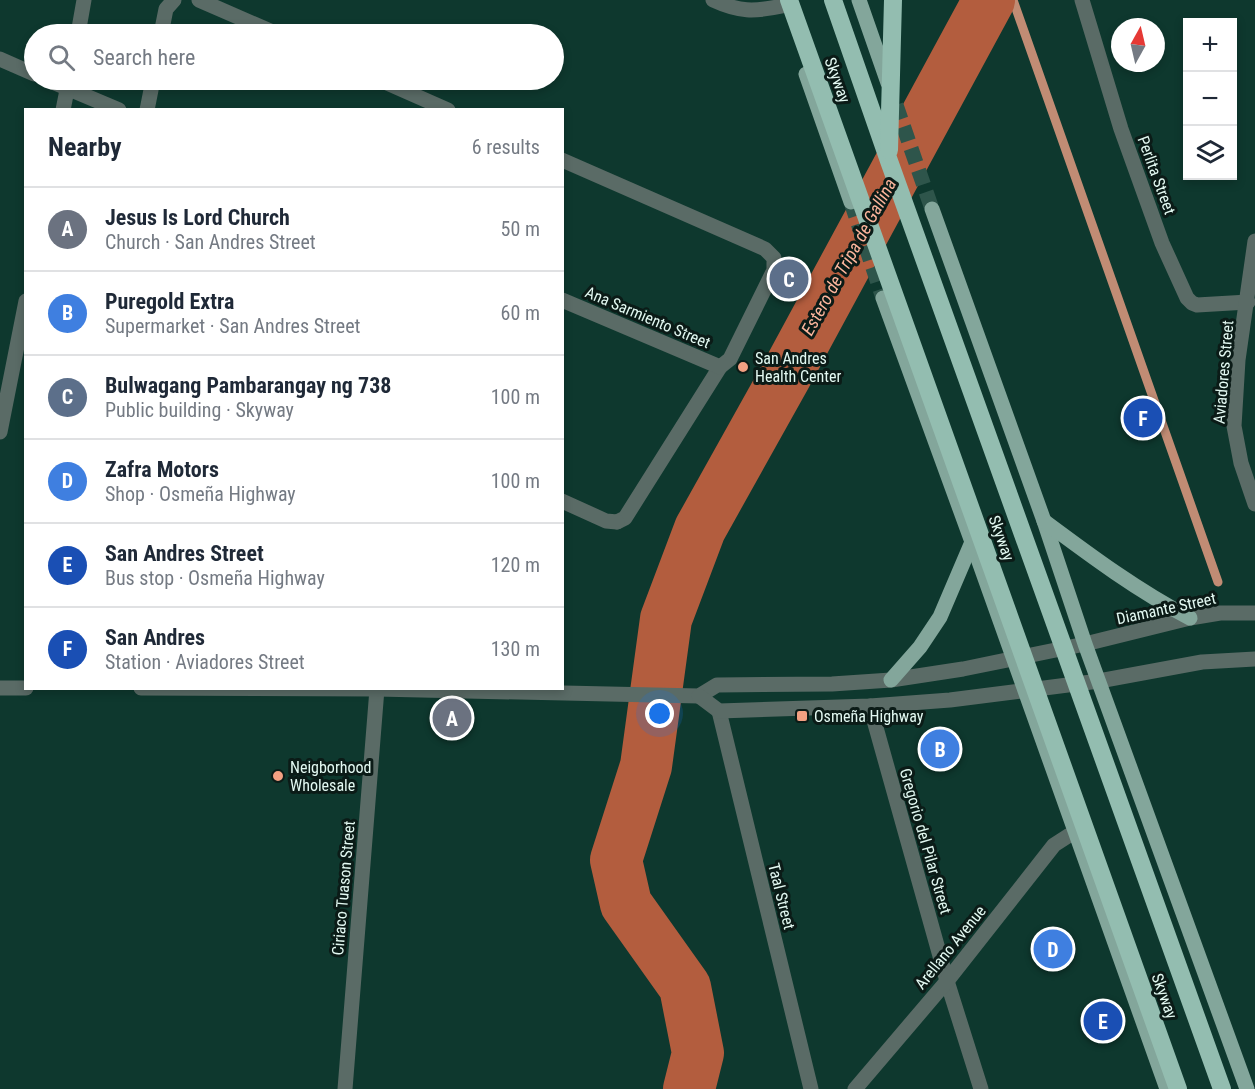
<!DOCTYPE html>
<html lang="en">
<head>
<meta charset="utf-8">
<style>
  body { margin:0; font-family:"Roboto Condensed",sans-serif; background:#f2f2f3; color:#1f2937 }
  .controls { position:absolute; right:18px; top:18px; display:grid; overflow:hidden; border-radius:0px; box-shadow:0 3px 9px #0003 }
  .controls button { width:54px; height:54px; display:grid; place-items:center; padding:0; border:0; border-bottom:2px solid #e0e1e3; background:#fff; color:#1f2937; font:30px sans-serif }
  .compass { position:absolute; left:1111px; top:18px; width:54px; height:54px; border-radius:50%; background:#fff; box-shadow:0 3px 9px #0003; rotate:8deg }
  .you { position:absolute; left:660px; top:714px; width:21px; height:21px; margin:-15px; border:4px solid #fff; border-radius:50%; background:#1a73e8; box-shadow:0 0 0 9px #1a73e833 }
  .badge { display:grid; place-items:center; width:39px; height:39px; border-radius:50%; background:#111827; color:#fff; font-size:20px; font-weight:700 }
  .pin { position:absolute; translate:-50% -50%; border:3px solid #fff; box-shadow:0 2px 6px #0006 }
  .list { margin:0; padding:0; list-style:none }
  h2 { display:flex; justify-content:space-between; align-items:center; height:78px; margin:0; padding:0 24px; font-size:26px }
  h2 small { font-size:20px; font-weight:400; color:#747a83 }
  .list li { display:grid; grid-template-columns:39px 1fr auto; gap:18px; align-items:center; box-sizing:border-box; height:84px; padding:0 24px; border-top:2px solid #e0e1e3 }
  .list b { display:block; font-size:22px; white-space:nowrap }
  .list p { margin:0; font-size:20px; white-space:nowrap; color:#747a83 }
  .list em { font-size:20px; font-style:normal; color:#747a83 }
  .icon { flex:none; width:33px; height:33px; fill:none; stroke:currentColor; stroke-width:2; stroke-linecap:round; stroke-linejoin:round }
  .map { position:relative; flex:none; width:1255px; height:1089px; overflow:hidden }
  .search { position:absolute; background:#fff; box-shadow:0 3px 9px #0003; left:24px; top:24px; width:540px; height:66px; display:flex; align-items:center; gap:15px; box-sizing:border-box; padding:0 21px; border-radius:33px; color:#747a83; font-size:22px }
  .panel { position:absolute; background:#fff; box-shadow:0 3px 9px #0003; left:24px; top:108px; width:540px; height:582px; border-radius:0px }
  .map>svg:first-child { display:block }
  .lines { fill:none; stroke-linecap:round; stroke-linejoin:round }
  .stream { stroke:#c18c74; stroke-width:9 }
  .river { stroke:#b35d3e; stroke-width:52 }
  .primary-tunnel { stroke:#2e554b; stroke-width:15; stroke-dasharray:15 8; stroke-linecap:butt }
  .pedestrian { stroke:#5a6b66; stroke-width:15 }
  .minor { stroke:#5a6b66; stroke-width:15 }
  .tertiary { stroke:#5a6b66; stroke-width:15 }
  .primary { stroke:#83a69b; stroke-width:15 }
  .motorway-bridge { stroke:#93bdb0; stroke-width:18 }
  .poi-dot { fill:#f3a082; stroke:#0b1b17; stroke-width:2 }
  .labels { text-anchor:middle; stroke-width:6; stroke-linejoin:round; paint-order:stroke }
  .street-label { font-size:16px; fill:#e3f9f2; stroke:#0b1b17 }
  .poi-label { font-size:16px; fill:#e3f9f2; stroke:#0b1b17; text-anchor:start }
  .water-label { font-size:18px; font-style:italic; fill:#fdb69d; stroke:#0b1b17 }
</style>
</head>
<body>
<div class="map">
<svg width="1255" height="1089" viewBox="0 0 1255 1089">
  <rect width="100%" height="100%" fill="#0e382e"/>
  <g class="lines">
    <!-- stream -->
    <polyline class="stream" points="1013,0 1218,582"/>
    <!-- river -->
    <polyline class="river" points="689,1089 698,1053 685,987 626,904 616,860 646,766 666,619 700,529 786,375 989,0"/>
    <!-- primary-tunnel -->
    <g class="primary-tunnel">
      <polyline points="896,105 932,209"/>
      <polyline points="851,202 883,298"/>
    </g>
    <!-- pedestrian -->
    <polyline class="pedestrian" points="617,522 625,518 720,367"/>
    <!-- minor -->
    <g class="minor">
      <polyline points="199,0 277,34"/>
      <path d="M713,0C739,12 754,12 782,6"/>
      <polyline points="1082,0 1121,129 1162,243 1187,298 1192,303 1197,305 1248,302"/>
      <polyline points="78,34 84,0"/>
      <polyline points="161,34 166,9 174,0"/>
      <polyline points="0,59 34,74"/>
      <polyline points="48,80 119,110"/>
      <polyline points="380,80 448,110"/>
      <polyline points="63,110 69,80"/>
      <polyline points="147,110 153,80"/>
      <polyline points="562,160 765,249 774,258 774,270 730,359 720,367 562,300"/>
      <polyline points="1255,241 1238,360 1234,426 1241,463 1255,504"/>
      <polyline points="0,432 26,301"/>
      <polyline points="562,501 606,521 617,522"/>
      <polyline points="870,706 947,981 981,1089"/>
      <polyline points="719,711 811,1089"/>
      <polyline points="345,1089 377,689"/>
    </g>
    <!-- tertiary -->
    <g class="tertiary">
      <polyline points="0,688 26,688"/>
      <polyline points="141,688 377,689 699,696 717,685 832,684 891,680 963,669 1085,644 1190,618 1220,613 1255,613"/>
      <polyline points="699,696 719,711 870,706 950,700 1099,681 1202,662 1255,659"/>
      <polyline points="855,1089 947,981 1054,845 1068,836 1075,833"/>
    </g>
    <!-- primary -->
    <g class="primary">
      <polyline points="859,0 888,83"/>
      <polyline points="806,74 851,202"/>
      <polyline points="932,209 1044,521 1085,644 1247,1089"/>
      <polyline points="883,298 972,542 1167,1089"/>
      <path d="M1044,521C1091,556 1138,591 1190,618"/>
      <polyline points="891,680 920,647 940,617 972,542"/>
    </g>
    <!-- motorway-bridge -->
    <g class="motorway-bridge">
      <polyline points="789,0 1178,1089"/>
      <polyline points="833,0 889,161 1222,1089"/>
      <polyline points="889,150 893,0"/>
    </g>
  </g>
  <!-- markers -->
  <g class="poi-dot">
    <circle cx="743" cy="367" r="6"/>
    <rect x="796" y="710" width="12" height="12" rx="3"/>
    <circle cx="278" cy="776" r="6"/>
  </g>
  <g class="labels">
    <!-- street labels -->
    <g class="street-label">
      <text transform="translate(838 80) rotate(70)" y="6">Skyway</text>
      <text transform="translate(1157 175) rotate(70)" y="6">Perlita Street</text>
      <text transform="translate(648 317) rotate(23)" y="6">Ana Sarmiento Street</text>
      <text transform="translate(1223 372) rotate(-85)" y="6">Aviadores Street</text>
      <text transform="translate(1002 538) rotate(70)" y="6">Skyway</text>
      <text transform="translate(1166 608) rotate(-12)" y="6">Diamante Street</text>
      <text transform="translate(926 841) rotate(74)" y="6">Gregorio del Pilar Street</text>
      <text transform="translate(343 888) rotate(-85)" y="6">Ciriaco Tuason Street</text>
      <text transform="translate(782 896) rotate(76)" y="6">Taal Street</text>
      <text transform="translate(950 947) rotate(-51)" y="6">Arellano Avenue</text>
      <text transform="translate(1165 996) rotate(70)" y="6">Skyway</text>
    </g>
    <!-- poi labels -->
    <g class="poi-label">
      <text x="755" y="364">San Andres<tspan x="755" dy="18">Health Center</tspan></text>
      <text x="814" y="722">Osmeña Highway</text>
      <text x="290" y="773">Neigborhood<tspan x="290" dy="18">Wholesale</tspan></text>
    </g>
    <!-- water labels -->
    <g class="water-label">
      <text transform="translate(849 257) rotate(-61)" y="6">Estero de Tripa de Gallina</text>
    </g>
  </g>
</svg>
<div class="controls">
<button>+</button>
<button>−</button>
<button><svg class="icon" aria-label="layers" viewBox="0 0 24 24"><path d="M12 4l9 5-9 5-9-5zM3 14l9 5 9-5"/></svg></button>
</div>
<svg class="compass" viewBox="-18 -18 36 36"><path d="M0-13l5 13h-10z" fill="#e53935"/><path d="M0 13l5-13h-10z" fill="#747a83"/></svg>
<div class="you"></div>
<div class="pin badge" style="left:452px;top:718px;background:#6b7280">A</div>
<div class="pin badge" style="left:940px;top:749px;background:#3f7fe0">B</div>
<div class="pin badge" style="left:789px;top:279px;background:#5c6f8a">C</div>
<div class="pin badge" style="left:1053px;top:949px;background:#3f7fe0">D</div>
<div class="pin badge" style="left:1103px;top:1021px;background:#1a4fb4">E</div>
<div class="pin badge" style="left:1143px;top:418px;background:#1a4fb4">F</div>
<div class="search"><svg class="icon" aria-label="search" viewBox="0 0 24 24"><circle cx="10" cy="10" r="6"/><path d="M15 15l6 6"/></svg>Search here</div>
<section class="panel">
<h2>Nearby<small>6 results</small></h2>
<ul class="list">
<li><span class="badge" style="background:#6b7280">A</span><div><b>Jesus Is Lord Church</b><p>Church · San Andres Street</p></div><em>50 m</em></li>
<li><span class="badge" style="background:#3f7fe0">B</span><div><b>Puregold Extra</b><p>Supermarket · San Andres Street</p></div><em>60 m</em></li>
<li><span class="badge" style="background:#5c6f8a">C</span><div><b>Bulwagang Pambarangay ng 738</b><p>Public building · Skyway</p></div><em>100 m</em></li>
<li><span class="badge" style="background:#3f7fe0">D</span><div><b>Zafra Motors</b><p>Shop · Osmeña Highway</p></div><em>100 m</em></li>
<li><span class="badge" style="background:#1a4fb4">E</span><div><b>San Andres Street</b><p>Bus stop · Osmeña Highway</p></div><em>120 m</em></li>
<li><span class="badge" style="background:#1a4fb4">F</span><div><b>San Andres</b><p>Station · Aviadores Street</p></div><em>130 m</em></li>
</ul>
</section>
</div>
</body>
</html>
